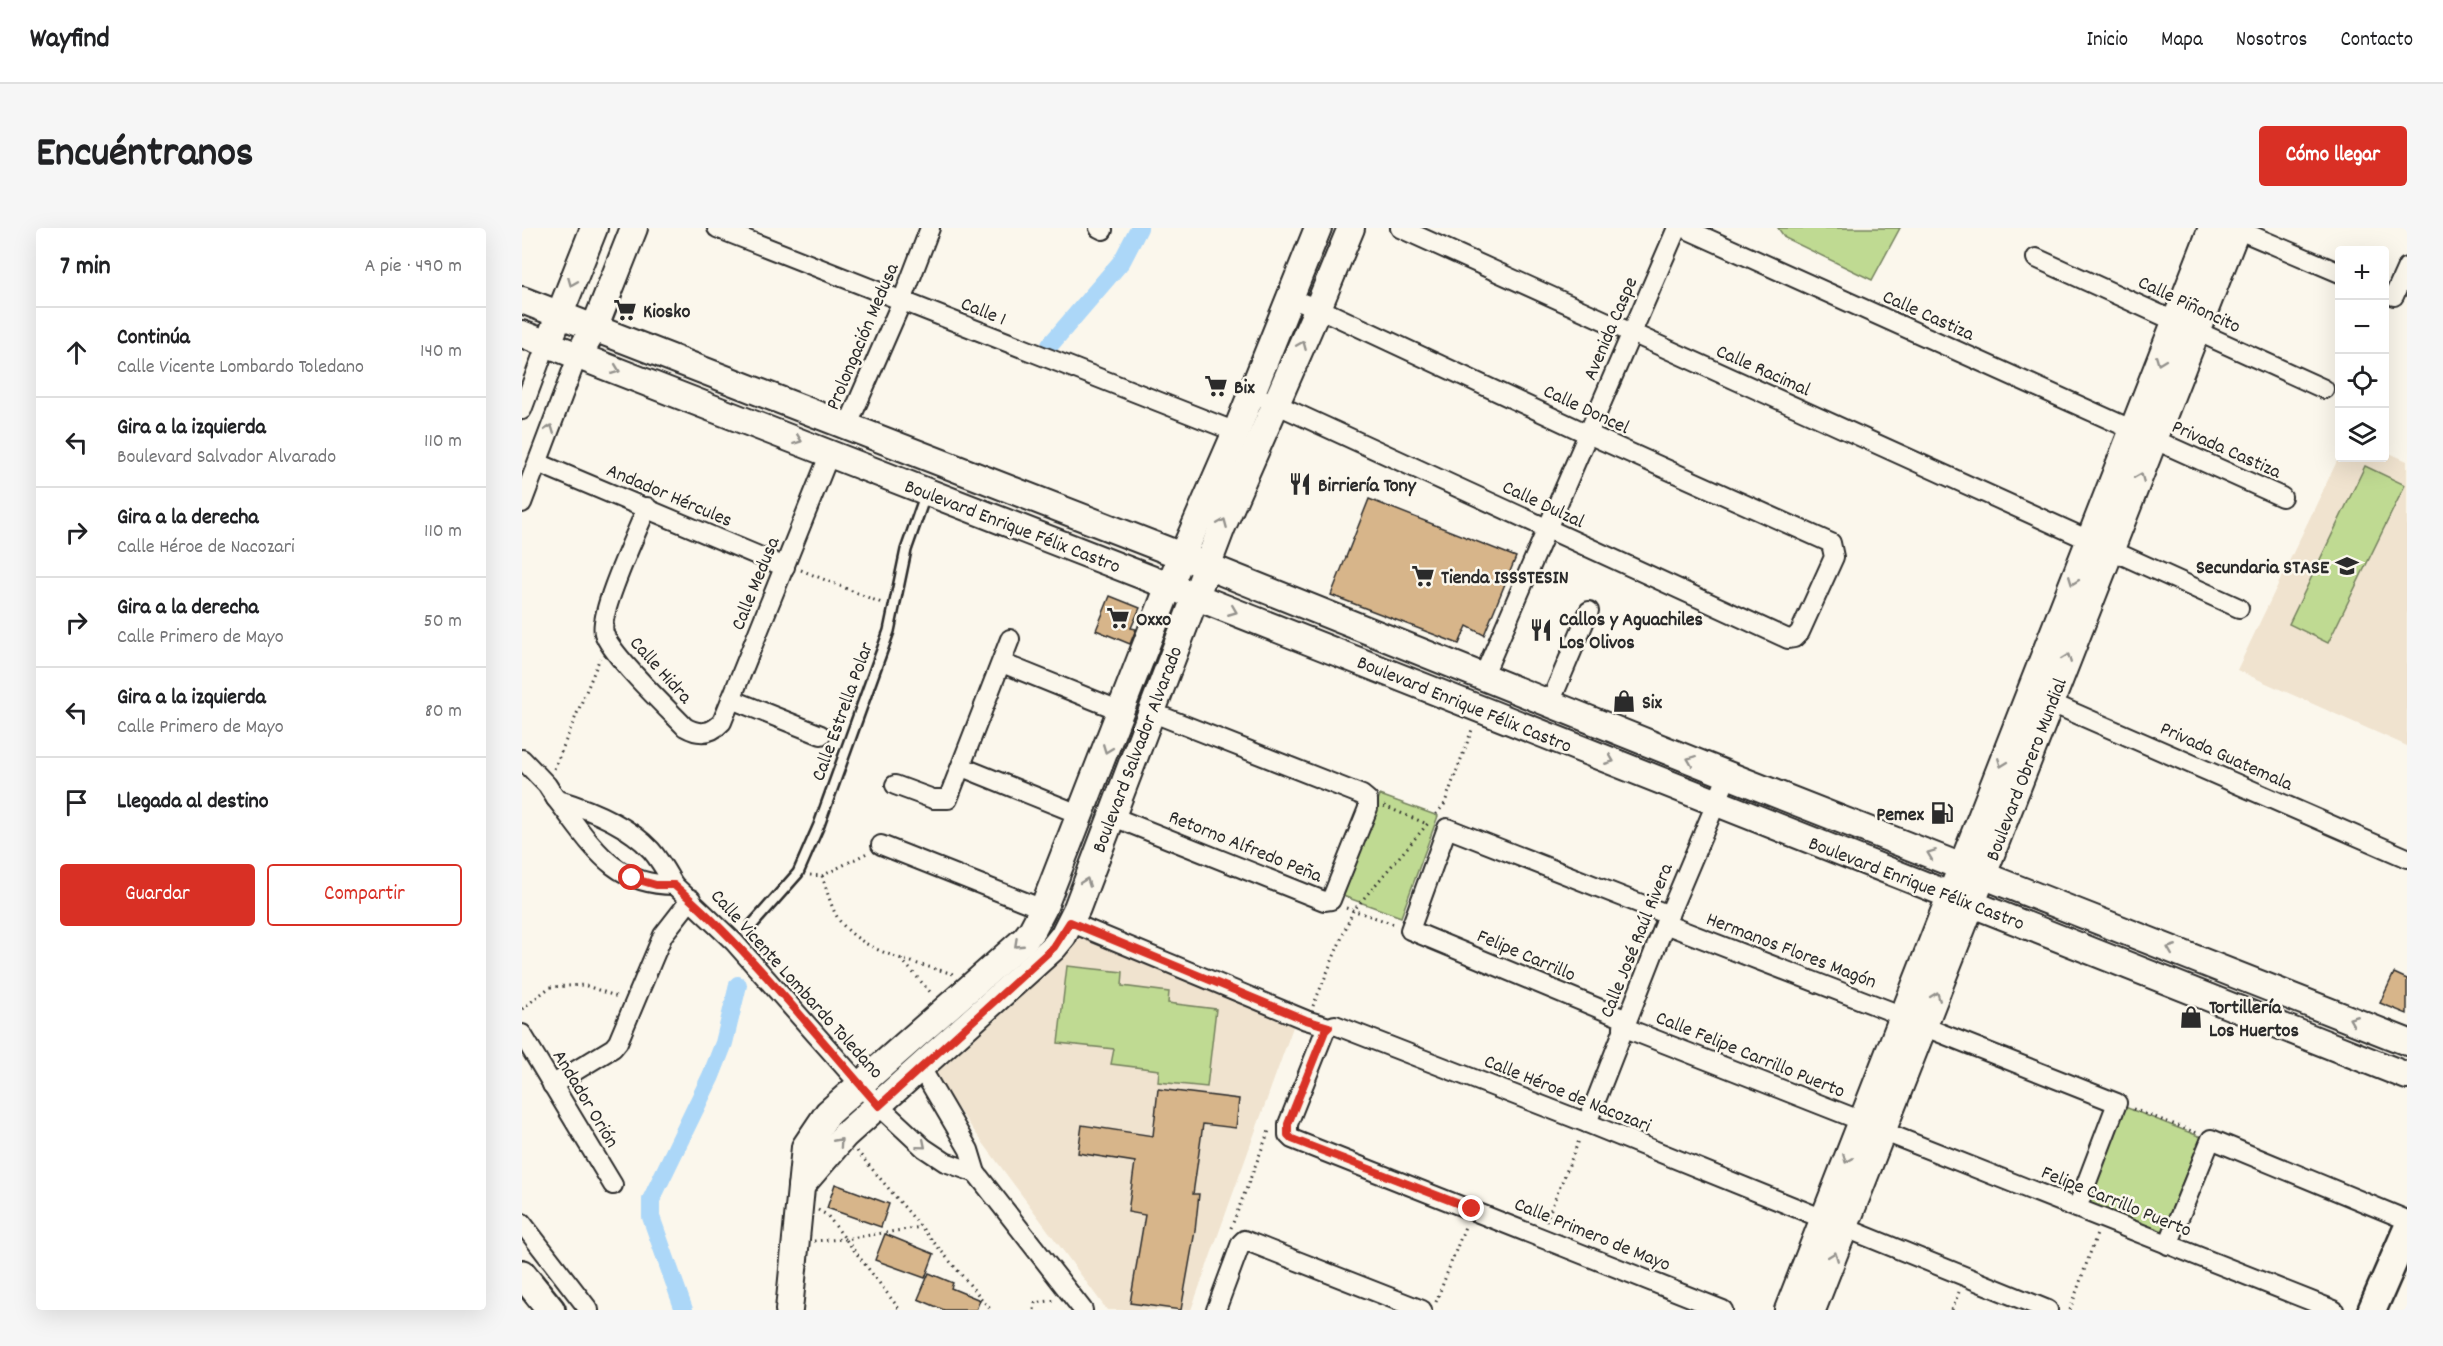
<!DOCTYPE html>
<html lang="es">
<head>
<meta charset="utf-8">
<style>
  body { margin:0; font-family:Dekko,sans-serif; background:#f6f6f6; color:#202124 }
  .controls { position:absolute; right:18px; top:18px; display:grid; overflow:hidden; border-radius:6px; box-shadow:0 6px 24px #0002 }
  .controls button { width:54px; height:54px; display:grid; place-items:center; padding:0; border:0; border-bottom:2px solid #e0e0e0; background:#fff; color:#202124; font:30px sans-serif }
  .stop { position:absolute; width:18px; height:18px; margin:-14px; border:4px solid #d93025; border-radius:50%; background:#fff }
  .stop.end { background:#d93025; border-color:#fff; box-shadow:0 2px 6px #0008 }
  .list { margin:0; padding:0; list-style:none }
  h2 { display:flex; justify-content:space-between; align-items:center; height:78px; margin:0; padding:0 24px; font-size:26px }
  h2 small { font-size:20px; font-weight:400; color:#757577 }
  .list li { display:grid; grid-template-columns:39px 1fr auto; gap:18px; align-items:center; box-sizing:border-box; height:90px; padding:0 24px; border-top:2px solid #e0e0e0 }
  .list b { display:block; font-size:22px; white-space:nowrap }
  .list p { margin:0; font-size:20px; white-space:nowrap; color:#757577 }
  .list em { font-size:20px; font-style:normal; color:#757577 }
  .actions { display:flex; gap:12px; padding:18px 24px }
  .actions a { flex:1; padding:14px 0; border:2px solid #d93025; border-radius:6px; text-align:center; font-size:21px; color:#d93025 }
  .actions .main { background:#d93025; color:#fff }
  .icon { flex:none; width:33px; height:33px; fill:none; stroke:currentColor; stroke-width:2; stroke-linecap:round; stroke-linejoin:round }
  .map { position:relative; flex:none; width:1885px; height:1082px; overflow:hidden; border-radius:6px }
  header { display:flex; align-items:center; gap:36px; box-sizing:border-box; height:84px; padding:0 30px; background:#fff; border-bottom:2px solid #e0e0e0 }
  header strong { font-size:28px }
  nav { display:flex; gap:33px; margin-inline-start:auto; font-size:21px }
  .intro { display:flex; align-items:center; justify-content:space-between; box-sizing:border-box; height:144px; padding:0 36px }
  h1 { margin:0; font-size:42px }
  .button { padding:15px 27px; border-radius:6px; background:#d93025; color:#fff; font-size:21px; font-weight:700 }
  main { display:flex; gap:36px; padding:0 36px }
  aside { flex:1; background:#fff; border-radius:6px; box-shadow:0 6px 24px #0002 }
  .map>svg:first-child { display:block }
  .built { fill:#f0e3cf }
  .green { fill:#bfda92; stroke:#75825e; stroke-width:1.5 }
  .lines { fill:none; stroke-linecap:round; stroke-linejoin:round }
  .canal { stroke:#acd7f8; stroke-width:18 }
  .building { fill:#d7b58a; stroke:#2b2b2b; stroke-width:1.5 }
  .lane-casing { stroke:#2b2b2b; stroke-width:14 }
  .street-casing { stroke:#2b2b2b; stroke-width:22 }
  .secondary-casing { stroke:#2b2b2b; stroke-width:30 }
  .primary-casing { stroke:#2b2b2b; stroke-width:32 }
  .path { stroke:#2b2b2b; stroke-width:3; stroke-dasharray:1.5 4.5; stroke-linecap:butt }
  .lane { stroke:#fbf7ec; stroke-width:9 }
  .street { stroke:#fbf7ec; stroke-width:18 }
  .secondary { stroke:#fbf7ec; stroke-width:26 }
  .primary { stroke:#fbf7ec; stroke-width:27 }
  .oneway { stroke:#93918c }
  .route { stroke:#d93025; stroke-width:8 }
  .labels { text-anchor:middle; stroke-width:5; stroke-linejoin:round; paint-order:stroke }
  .street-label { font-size:20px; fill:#2b2b2b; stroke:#fbf7ec }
  .poi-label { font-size:20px; font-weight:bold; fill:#2b2b2b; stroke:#fbf7ec; text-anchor:start }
</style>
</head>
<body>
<header>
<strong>Wayfind</strong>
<nav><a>Inicio</a><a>Mapa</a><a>Nosotros</a><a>Contacto</a></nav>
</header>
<div class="intro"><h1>Encuéntranos</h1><a class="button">Cómo llegar</a></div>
<main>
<aside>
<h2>7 min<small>A pie · 490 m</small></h2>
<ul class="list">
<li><svg class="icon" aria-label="ahead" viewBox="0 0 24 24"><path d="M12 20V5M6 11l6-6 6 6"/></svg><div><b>Continúa</b><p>Calle Vicente Lombardo Toledano</p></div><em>140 m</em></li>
<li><svg class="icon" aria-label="left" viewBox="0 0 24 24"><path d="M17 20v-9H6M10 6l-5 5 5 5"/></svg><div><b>Gira a la izquierda</b><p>Boulevard Salvador Alvarado</p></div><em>110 m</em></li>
<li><svg class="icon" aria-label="right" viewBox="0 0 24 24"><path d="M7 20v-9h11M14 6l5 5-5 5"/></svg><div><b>Gira a la derecha</b><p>Calle Héroe de Nacozari</p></div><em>110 m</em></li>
<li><svg class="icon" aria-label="right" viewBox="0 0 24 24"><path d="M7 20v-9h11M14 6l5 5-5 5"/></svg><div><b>Gira a la derecha</b><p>Calle Primero de Mayo</p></div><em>50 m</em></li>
<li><svg class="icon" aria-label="left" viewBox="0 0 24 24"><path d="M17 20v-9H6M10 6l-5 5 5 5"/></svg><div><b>Gira a la izquierda</b><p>Calle Primero de Mayo</p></div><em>80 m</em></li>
<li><svg class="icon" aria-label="arrive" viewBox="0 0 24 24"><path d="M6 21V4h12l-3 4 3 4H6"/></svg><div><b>Llegada al destino</b></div></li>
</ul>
<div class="actions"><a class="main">Guardar</a><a>Compartir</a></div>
</aside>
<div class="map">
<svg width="1885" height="1082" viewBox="0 0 1885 1082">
  <rect width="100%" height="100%" fill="#fbf7ec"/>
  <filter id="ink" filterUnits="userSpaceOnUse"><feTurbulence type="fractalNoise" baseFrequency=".0167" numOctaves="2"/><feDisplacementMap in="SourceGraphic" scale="12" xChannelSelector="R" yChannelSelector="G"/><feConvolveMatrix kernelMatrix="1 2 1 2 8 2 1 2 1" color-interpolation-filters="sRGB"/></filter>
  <g filter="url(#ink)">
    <!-- built -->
    <g class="built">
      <polygon points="1863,223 1885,233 1885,518 1715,442 1817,229 1862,230"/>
      <polygon points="559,710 772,796 669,1082 585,1082 410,846"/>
    </g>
    <!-- green -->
    <g class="green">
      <polygon points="1256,0 1378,0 1350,52 1263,10"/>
      <polygon points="1843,238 1883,257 1806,415 1767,396"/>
      <polygon points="858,567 916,588 879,689 821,668"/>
      <polygon points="545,738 601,744 600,758 647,764 646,775 694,781 685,859 636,854 637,842 589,836 592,821 536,815"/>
      <polygon points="1603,879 1679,909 1640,1004 1566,976"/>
    </g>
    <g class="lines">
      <!-- canal -->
      <g class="canal">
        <polyline points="528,117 600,33 617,0"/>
        <polyline points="162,1082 129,989 129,972 189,848 202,815 216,757"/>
      </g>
    </g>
    <!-- building -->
    <g class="building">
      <polygon points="847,271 994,329 962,407 945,398 937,416 809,367"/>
      <polygon points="588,368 618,380 609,400 614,401 608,416 574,402"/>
      <polygon points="1872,745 1885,751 1885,786 1858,775"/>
      <polygon points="636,861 717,871 714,900 681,896 671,966 677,966 673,1003 659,1082 608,1075 623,987 606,984 613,934 556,925 560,897 631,908"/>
      <polygon points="313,956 367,976 359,999 305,980"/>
      <polygon points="363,1006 412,1026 403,1050 353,1032"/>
      <polygon points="407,1045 431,1055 429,1060 458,1072 454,1082 422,1082 396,1071"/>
    </g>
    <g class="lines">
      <!-- lane casing -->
      <g class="lane-casing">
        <polyline id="lane" points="230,697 276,645 297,597 367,403 384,322 404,265"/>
      </g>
      <!-- street casing -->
      <g class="street-casing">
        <g id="street">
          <polyline points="195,0 714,204"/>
          <polyline points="577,0 581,2"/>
          <polyline points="878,0 1717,380"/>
          <polyline points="1162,0 1760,269"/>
          <polyline points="1712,0 1818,45"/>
          <polyline points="1514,30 1802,161"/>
          <polyline points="1872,68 1885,39"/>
          <polyline points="745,172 1266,411 1272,410 1278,404 1312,329 1309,315 1066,206 796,80 768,71"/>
          <polyline points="0,182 25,115"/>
          <polyline points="325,199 380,73 408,0"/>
          <polyline points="16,235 263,339"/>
          <polyline points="0,275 56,127"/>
          <path d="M125,279C116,302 76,385 82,405C88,426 145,480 163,499C177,507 189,506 200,494L308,225"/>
          <polyline points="480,435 599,483"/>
          <polyline points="961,449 1155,0"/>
          <polyline points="1518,470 1885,630"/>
          <polyline points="209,471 299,507"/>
          <polyline points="1028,475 1067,383"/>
          <polyline points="0,531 25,557 34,571"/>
          <polyline points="440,539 559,587"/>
          <polyline points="373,557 411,571 426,571 488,411"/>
          <path d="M34,571C67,581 105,596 129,622C138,632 145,645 152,657C89,657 69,615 34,571Z"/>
          <polyline points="589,588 802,673 809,672 846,580 846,572 840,567 629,484"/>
          <polyline points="359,617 521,681"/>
          <polyline points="152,657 212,714 357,878 402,920 423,934 454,945"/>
          <polyline points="548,694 784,792 807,799 813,797 1065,895 1526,1082"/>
          <polyline points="1143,696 1381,788"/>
          <polyline points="1105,792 888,702 925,600 1147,687"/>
          <polyline points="807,799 803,803 766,896 766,907 770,911 1201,1082"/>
          <polyline points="1101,799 1340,893"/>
          <polyline points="1403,799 1595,875 1555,980"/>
          <polyline points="0,806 91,957"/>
          <polyline points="399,840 447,922 454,945 561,1082"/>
          <polyline points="30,857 91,820 96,814 141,707 169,671"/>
          <polyline points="1065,895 1143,696 1206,547"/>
          <polyline points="1360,903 1812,1082"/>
          <polyline points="0,995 67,1082"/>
          <polyline points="1646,1017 1689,911 1885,992"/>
          <polyline points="694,1082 719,1015 722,1012 900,1082"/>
        </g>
      </g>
      <!-- secondary casing -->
      <g class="secondary-casing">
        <g id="secondary">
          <polyline points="0,72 660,328 1206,547 1885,814"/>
          <polyline points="31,103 72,0"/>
          <polyline points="0,106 647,358 1885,848"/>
          <polyline points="63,116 72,101 112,0"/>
          <polyline points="279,958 323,907 532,719 541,708 555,680 700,299 796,80 829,0"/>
          <polyline points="267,1082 283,919 306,885 503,711 510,702 521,681 647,358 714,204 796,0"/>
          <polyline points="1266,1082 1690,0"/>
          <polyline points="1290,1082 1715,0"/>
        </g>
      </g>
      <!-- primary casing -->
      <g class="primary-casing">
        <g id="primary">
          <polyline points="0,1046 29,1082"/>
          <polyline points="1850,1082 1885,1002"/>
        </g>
      </g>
      <!-- path -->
      <g class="path">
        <polyline points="279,342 362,376"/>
        <polyline points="32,541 78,430"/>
        <polyline points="862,578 905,596"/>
        <polyline points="914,586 922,577 951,499"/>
        <polyline points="288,647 300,648 345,625"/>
        <path d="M300,648C305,662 309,680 317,692C342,726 393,734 431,746"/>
        <polyline points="824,680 872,696"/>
        <polyline points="379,731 410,766"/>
        <polyline points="791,778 831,683 908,593"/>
        <polyline points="0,781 28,759 62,757 96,769"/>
        <polyline points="1611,881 1675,905"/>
        <polyline points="335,923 469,1082"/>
        <polyline points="296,982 305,987 378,1082"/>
        <polyline points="1024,993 1058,910"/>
        <polyline points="709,1000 748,900"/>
        <polyline points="292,1013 323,1011 399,999"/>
        <polyline points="914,1074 944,996"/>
        <polyline points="512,1082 513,1075 534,1072"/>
        <polyline points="1430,1082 1437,1064"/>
        <polyline points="1548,1082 1575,1006"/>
      </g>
      <!-- lane -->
      <use href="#lane" class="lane"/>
      <!-- street -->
      <use href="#street" class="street"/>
      <!-- secondary -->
      <use href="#secondary" class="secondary"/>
      <!-- primary -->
      <use href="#primary" class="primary"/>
    </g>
    <!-- one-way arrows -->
    <defs><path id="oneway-chevron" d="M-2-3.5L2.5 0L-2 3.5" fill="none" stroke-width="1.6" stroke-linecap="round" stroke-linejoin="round" transform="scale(1.5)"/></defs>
    <g class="oneway">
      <use href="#oneway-chevron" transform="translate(50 54) rotate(112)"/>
      <use href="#oneway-chevron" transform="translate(780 117) rotate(-67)"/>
      <use href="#oneway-chevron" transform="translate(1638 133) rotate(111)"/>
      <use href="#oneway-chevron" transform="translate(94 142) rotate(21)"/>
      <use href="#oneway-chevron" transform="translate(28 201) rotate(-69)"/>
      <use href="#oneway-chevron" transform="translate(276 212) rotate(21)"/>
      <use href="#oneway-chevron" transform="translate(1618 249) rotate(-68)"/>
      <use href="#oneway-chevron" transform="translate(701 295) rotate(-67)"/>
      <use href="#oneway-chevron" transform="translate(1551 353) rotate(111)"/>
      <use href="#oneway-chevron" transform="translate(711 383) rotate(22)"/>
      <use href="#oneway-chevron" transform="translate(1545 430) rotate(-69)"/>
      <use href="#oneway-chevron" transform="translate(585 521) rotate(111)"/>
      <use href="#oneway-chevron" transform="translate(1088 532) rotate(22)"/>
      <use href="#oneway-chevron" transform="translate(1169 532) rotate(-158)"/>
      <use href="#oneway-chevron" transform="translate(1480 535) rotate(111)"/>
      <use href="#oneway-chevron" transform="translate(1409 626) rotate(-159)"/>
      <use href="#oneway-chevron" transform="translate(564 654) rotate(-70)"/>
      <use href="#oneway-chevron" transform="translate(496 716) rotate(137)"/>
      <use href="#oneway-chevron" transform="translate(1649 721) rotate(-158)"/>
      <use href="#oneway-chevron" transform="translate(1414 768) rotate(-69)"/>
      <use href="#oneway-chevron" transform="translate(1831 792) rotate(-158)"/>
      <use href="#oneway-chevron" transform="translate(317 914) rotate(-48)"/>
      <use href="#oneway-chevron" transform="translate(400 917) rotate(40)"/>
      <use href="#oneway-chevron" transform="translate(1325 931) rotate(112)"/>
      <use href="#oneway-chevron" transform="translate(1312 1028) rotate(-69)"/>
    </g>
  </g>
  <g class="lines" filter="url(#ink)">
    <!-- route -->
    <path class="route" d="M110,650L134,657H152C226,720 292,805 357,878L532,719L548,694L784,792L807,799L803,803L766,896V907L770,911L950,981"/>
  </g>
  <!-- icons -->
  <defs>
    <g id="supermarket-bare" transform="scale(1.8)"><path d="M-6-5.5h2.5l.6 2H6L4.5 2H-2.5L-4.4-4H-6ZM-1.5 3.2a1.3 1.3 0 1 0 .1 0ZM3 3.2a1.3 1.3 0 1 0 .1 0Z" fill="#2b2b2b" stroke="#fbf7ec" stroke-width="2.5" paint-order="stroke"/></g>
    <g id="restaurant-bare" transform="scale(1.8)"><path d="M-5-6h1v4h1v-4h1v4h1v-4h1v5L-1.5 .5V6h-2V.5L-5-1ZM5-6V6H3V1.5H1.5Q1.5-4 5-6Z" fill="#2b2b2b" stroke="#fbf7ec" stroke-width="2.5" paint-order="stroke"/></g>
    <g id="school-bare" transform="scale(1.8)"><path d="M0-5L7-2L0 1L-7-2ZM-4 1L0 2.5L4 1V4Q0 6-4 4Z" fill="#2b2b2b" stroke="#fbf7ec" stroke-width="2.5" paint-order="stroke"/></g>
    <g id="shop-bare" transform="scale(1.8)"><path d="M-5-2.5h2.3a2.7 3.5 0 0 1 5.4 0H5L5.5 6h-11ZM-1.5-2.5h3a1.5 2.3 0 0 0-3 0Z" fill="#2b2b2b" stroke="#fbf7ec" stroke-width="2.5" paint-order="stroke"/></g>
    <g id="fuel-bare" transform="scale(1.8)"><path d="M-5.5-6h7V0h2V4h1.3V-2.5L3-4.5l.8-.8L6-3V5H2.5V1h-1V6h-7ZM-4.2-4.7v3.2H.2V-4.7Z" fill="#2b2b2b" stroke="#fbf7ec" stroke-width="2.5" paint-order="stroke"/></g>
  </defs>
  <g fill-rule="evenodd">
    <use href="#supermarket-bare" x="103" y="82"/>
    <use href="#supermarket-bare" x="694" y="158"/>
    <use href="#restaurant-bare" x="778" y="256"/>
    <use href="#school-bare" x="1825" y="338"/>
    <use href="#supermarket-bare" x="901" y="348"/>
    <use href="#supermarket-bare" x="596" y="390"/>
    <use href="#restaurant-bare" x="1019" y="402"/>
    <use href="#shop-bare" x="1102" y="473"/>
    <use href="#fuel-bare" x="1420" y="585"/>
    <use href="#shop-bare" x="1669" y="789"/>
  </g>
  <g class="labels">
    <!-- street labels -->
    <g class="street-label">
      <text transform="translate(1668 75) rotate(25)" y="7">Calle Piñoncito</text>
      <text transform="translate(462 82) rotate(22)" y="7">Calle 1</text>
      <text transform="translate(1407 86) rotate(24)" y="7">Calle Castiza</text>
      <text transform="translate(1087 100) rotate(-67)" y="7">Avenida Caspe</text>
      <text transform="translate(339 108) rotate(-67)" y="7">Prolongación Medusa</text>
      <text transform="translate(1242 141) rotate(24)" y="7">Calle Racimal</text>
      <text transform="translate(1065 180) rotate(25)" y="7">Calle Doncel</text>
      <text transform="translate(1705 220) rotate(24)" y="7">Privada Castiza</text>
      <text transform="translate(148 266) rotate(23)" y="7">Andador Hércules</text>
      <text transform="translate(1022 275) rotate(25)" y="7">Calle Dulzal</text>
      <text transform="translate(491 297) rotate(21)" y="7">Boulevard Enrique Félix Castro</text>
      <text transform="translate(232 355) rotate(-68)" y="7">Calle Medusa</text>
      <text transform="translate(140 441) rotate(48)" y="7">Calle Hidra</text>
      <text transform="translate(943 475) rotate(22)" y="7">Boulevard Enrique Félix Castro</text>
      <text transform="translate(319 483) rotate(-70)" y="7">Calle Estrella Polar</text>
      <text transform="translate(614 521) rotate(-69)" y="7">Boulevard Salvador Alvarado</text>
      <text transform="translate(1705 527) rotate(24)" y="7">Privada Guatemala</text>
      <text transform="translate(1503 541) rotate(-69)" y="7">Boulevard Obrero Mundial</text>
      <text transform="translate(724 617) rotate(22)" y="7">Retorno Alfredo Peña</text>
      <text transform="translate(1395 654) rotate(21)" y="7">Boulevard Enrique Félix Castro</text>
      <text transform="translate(1113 712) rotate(-68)" y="7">Calle José Raúl Rivera</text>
      <text transform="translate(1270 721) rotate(21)" y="7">Hermanos Flores Magón</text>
      <text transform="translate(1005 726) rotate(23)" y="7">Felipe Carrillo</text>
      <text transform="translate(276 755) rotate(48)" y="7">Calle Vicente Lombardo Toledano</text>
      <text transform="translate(1229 825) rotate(22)" y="7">Calle Felipe Carrillo Puerto</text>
      <text transform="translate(1046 864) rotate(22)" y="7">Calle Héroe de Nacozari</text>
      <text transform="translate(65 870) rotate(59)" y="7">Andador Orión</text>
      <text transform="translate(1595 972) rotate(22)" y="7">Felipe Carrillo Puerto</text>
      <text transform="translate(1071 1005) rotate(22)" y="7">Calle Primero de Mayo</text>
    </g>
    <!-- poi labels -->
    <g class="poi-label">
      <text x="121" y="89">Kiosko</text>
      <text x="712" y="165">Bix</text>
      <text x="796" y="263">Birriería Tony</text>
      <text x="1807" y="345" text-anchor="end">Secundaria STASE</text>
      <text x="919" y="355">Tienda ISSSTESIN</text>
      <text x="614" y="397">Oxxo</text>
      <text x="1037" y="397">Callos y Aguachiles<tspan x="1037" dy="23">Los Olivos</tspan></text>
      <text x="1120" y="480">Six</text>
      <text x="1402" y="592" text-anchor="end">Pemex</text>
      <text x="1687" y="785">Tortillería<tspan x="1687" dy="23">Los Huertos</tspan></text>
    </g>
  </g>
</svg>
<div class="controls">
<button>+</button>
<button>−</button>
<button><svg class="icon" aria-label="locate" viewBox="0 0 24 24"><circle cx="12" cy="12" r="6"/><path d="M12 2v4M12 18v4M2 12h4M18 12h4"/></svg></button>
<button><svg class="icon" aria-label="layers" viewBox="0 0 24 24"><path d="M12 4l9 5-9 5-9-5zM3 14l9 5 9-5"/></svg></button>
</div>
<div class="stop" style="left:110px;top:650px"></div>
<div class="stop end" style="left:950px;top:981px"></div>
</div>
</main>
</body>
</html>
